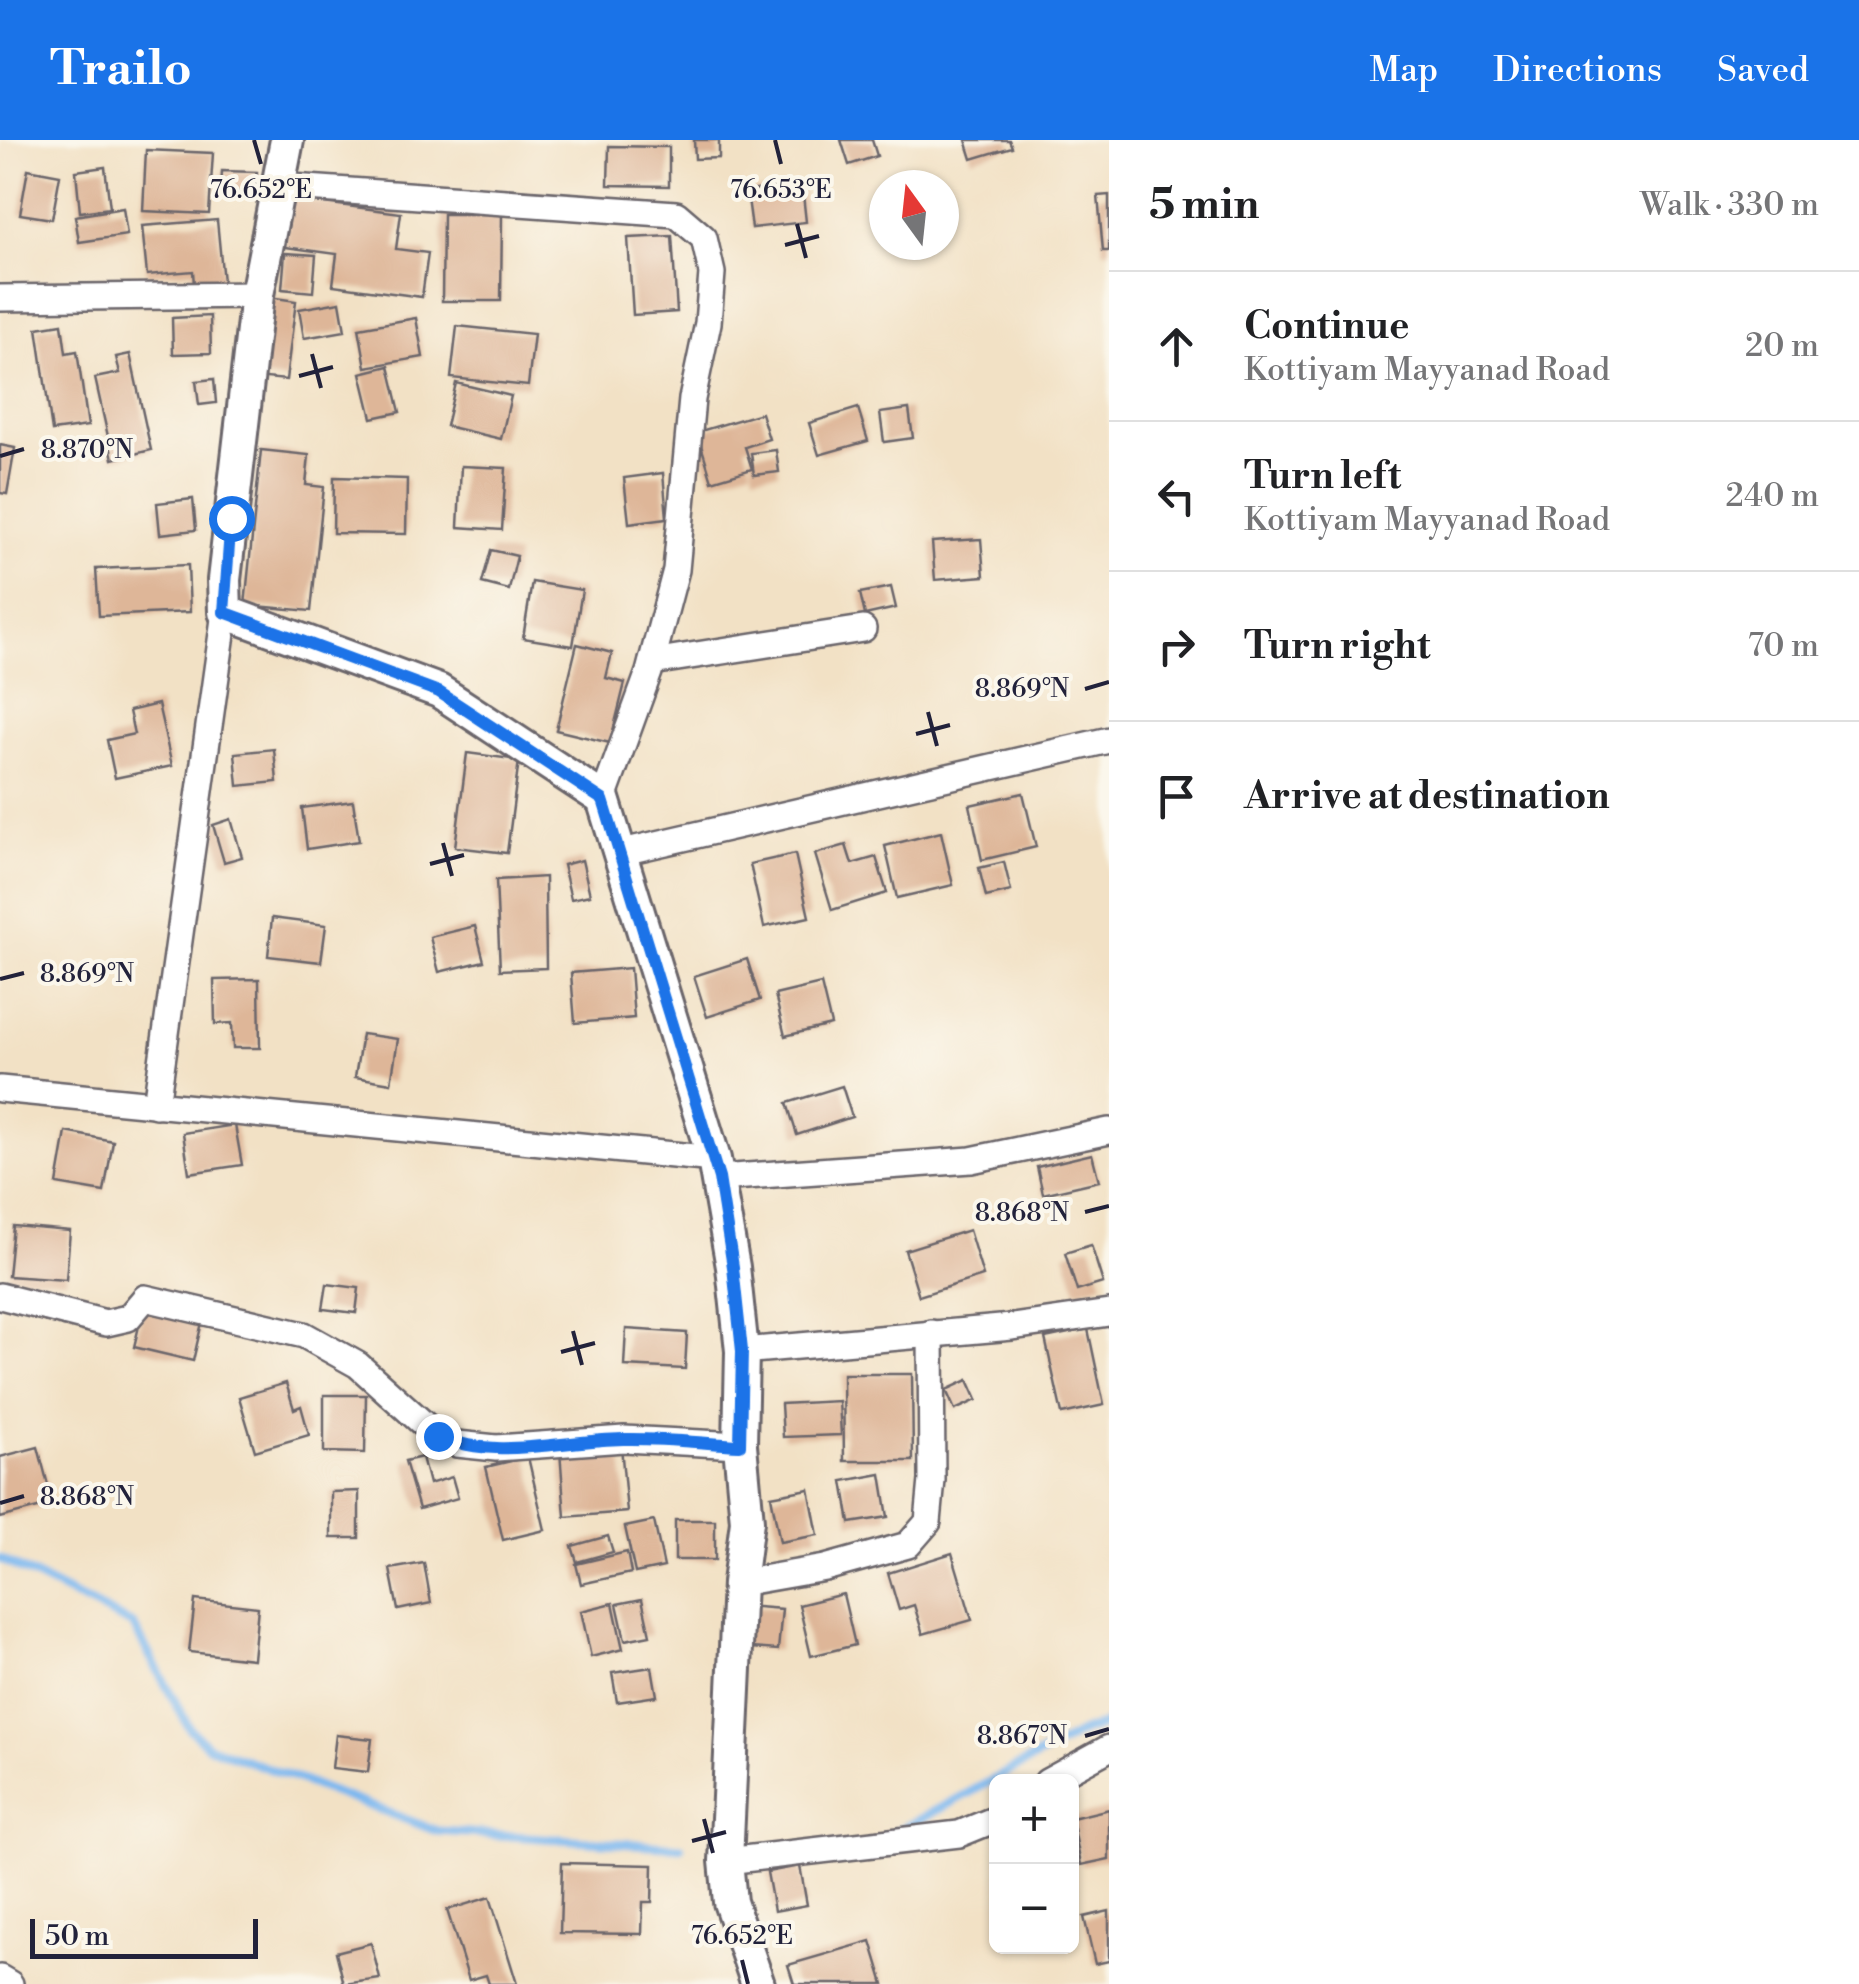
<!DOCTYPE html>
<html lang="en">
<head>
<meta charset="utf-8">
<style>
  body { margin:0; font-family:"Libre Bodoni",serif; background:#f6f6f6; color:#202124 }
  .controls { position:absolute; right:30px; bottom:30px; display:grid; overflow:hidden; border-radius:15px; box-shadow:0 2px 8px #0004 }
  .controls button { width:90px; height:90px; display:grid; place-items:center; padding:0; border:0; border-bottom:2px solid #e0e0e0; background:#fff; color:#202124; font:50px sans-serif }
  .compass { position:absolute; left:869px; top:30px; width:90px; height:90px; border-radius:50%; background:#fff; box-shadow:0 2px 8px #0004; rotate:345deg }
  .scale { position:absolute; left:30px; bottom:25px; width:228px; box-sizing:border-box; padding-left:10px; border:5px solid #22223b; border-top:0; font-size:28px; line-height:35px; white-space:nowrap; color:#22223b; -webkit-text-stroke:8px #fbf7ec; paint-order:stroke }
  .stop { position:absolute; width:30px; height:30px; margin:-22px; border:8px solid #1a73e8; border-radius:50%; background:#fff }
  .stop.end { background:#1a73e8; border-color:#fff; box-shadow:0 2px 10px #0008 }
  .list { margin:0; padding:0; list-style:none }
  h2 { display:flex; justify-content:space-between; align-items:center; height:130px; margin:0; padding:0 40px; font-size:42px }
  h2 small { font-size:32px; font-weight:400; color:#757577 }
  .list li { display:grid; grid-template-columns:65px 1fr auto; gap:30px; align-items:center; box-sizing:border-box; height:150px; padding:0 40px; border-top:2px solid #e0e0e0 }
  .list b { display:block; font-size:38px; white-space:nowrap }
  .list p { margin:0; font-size:32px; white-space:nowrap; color:#757577 }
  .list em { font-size:32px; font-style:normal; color:#757577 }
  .icon { flex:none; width:55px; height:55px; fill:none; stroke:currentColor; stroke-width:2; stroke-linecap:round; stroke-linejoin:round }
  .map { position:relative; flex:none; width:1109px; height:1844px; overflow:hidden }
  header { display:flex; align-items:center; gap:60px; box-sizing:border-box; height:140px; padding:0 50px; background:#1a73e8; color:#fff }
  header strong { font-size:48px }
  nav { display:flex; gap:55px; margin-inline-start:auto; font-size:35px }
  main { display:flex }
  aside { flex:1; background:#fff }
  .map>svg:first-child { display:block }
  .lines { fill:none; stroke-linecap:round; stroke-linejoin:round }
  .stream { stroke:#7db8ef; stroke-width:9 }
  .building { fill:#deb698 }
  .minor-casing { stroke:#6b656b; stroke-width:30 }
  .tertiary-casing { stroke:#6b656b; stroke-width:38 }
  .minor { stroke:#fff; stroke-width:25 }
  .tertiary { stroke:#fff; stroke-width:32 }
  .route { stroke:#1a73e8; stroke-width:12 }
  .ticks { fill:none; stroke:#22223b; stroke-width:4 }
  .ticks-label { font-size:25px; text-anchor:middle; fill:#22223b; stroke:#fbf7ec; stroke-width:8; stroke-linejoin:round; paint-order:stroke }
</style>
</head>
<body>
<header>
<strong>Trailo</strong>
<nav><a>Map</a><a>Directions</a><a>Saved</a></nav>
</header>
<main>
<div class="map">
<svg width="1109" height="1844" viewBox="0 0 1109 1844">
  <rect width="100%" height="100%" fill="#fbf7ec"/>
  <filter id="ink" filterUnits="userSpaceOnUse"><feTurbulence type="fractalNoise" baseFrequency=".01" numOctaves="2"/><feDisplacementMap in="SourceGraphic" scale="20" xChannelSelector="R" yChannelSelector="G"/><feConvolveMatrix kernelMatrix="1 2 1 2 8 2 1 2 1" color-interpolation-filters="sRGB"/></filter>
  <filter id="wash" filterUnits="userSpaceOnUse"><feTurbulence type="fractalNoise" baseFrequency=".0048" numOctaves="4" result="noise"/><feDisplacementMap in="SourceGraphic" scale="40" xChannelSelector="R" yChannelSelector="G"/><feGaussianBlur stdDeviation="2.25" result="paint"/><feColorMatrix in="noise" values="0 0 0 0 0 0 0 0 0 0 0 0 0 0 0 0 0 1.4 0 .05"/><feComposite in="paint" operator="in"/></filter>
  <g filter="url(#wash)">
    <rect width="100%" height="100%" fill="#f2e1c5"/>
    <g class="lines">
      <!-- stream -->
      <g class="stream">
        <polyline points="0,1419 133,1485 190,1589 208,1606 437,1691 681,1707"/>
        <polyline points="898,1691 1082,1592 1109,1583"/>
      </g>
    </g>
    <g id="blocks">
      <!-- building -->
      <g class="building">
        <polygon points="694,0 719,0 719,18 695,19"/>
        <polygon points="841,0 872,0 877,16 849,25"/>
        <polygon points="966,0 1009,0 1012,7 972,19"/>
        <polygon points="609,6 669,7 669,46 608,45"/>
        <polygon points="146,10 213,13 209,74 143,71"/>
        <polygon points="105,27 110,68 80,72 76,31"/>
        <polygon points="28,29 60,35 52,79 20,74"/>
        <polygon points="222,31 257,32 256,53 221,51"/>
        <polygon points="802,45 806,82 752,88 747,51"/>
        <polygon points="1109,55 1109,111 1103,111 1098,56"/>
        <polygon points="292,59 401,73 396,109 428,113 422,157 333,145 337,114 285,107"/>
        <polygon points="123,68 127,95 79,102 75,76"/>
        <polygon points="443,74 502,74 501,161 442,161"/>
        <polygon points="217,80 223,142 194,145 193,131 147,135 142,86"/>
        <polygon points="672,96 677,172 633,175 628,98"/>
        <polygon points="285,113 316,115 313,152 282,149"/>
        <polygon points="269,157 296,161 286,240 255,237"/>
        <polygon points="340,162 345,191 304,198 299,169"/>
        <polygon points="210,176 211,213 173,214 172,178"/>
        <polygon points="416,178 423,217 366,227 359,188"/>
        <polygon points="62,184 66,213 77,211 88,286 52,291 37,188"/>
        <polygon points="457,186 534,194 528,246 451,238"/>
        <polygon points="130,214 151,310 113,319 95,238 120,233 116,217"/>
        <polygon points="389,226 400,272 372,278 361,233"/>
        <polygon points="214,239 216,263 199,265 196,241"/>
        <polygon points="456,243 511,256 501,299 446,286"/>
        <polygon points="858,268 868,301 819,315 809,283"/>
        <polygon points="909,269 913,298 884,302 880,273"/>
        <polygon points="761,273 769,299 745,307 752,329 712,341 697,292"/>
        <polygon points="0,305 15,308 7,354 0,353"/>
        <polygon points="261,310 309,315 306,345 324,347 311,471 245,465"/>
        <polygon points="776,310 779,332 754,335 751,313"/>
        <polygon points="461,326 506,328 502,390 458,387"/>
        <polygon points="663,333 667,378 629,383 624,338"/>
        <polygon points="334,337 407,339 406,394 333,393"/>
        <polygon points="193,359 196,390 160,394 157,363"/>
        <polygon points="981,399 984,436 935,440 932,402"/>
        <polygon points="491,410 517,416 509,450 482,443"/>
        <polygon points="188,425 190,472 99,476 96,429"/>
        <polygon points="532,442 582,450 573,506 523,498"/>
        <polygon points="891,447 896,468 865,475 860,453"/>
        <polygon points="577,504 612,513 606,538 625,543 610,603 556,590"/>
        <polygon points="158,564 172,626 115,638 107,600 134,594 129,571"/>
        <polygon points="274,609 277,642 238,646 235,613"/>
        <polygon points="467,613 519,620 507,713 455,707"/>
        <polygon points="1023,653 1036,707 982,720 970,665"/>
        <polygon points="353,661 359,701 307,709 302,668"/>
        <polygon points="231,679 242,717 224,722 213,685"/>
        <polygon points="941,692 953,745 897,758 885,706"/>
        <polygon points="846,705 852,724 876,717 887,753 832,770 815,714"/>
        <polygon points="795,714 809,777 764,787 750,724"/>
        <polygon points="582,720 590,755 571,759 563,725"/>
        <polygon points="1004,722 1011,751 986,757 979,728"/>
        <polygon points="545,737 546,828 500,830 496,740"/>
        <polygon points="272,778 326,785 321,822 268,816"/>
        <polygon points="475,786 484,821 439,832 430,797"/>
        <polygon points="747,819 760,860 707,877 694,836"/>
        <polygon points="630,828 634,878 575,883 571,833"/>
        <polygon points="259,839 260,908 233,908 232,883 215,884 214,840"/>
        <polygon points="821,844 831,885 785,896 775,855"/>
        <polygon points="362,894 398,899 391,943 355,937"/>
        <polygon points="842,946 852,977 797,995 787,963"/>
        <polygon points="235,985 242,1025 189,1033 183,993"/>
        <polygon points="66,992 113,1001 104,1052 57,1044"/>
        <polygon points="1092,1014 1099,1041 1043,1054 1037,1027"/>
        <polygon points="13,1086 70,1091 66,1140 8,1136"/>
        <polygon points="969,1090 983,1136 919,1156 905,1110"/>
        <polygon points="1091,1105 1103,1143 1077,1151 1065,1113"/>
        <polygon points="327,1144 359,1148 356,1173 323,1169"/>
        <polygon points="144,1165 203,1178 193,1221 134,1207"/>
        <polygon points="626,1189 687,1193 685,1229 624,1226"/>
        <polygon points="1088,1189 1104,1265 1062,1274 1045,1198"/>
        <polygon points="843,1234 912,1234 913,1321 844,1321"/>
        <polygon points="968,1240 977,1260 955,1270 946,1250"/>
        <polygon points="286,1243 294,1269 301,1266 309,1295 255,1311 239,1257"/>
        <polygon points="324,1255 366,1255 365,1313 324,1312"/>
        <polygon points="839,1261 841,1295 783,1297 781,1264"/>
        <polygon points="621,1306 627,1372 565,1377 560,1311"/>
        <polygon points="38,1307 53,1364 0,1378 0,1317"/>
        <polygon points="422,1317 429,1344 452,1337 458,1358 419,1369 405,1321"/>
        <polygon points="528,1317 545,1390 503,1400 486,1327"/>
        <polygon points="881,1334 888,1377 850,1383 843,1341"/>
        <polygon points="809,1349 818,1395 780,1402 771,1356"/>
        <polygon points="359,1351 359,1398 331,1398 331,1352"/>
        <rect x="675" y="1380" width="40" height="40"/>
        <polygon points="654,1381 664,1427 635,1433 625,1387"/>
        <polygon points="608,1396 613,1412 577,1422 572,1406"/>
        <polygon points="627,1412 631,1433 581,1444 576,1424"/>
        <polygon points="952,1413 972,1480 923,1494 914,1465 899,1470 888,1433"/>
        <polygon points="424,1423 431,1463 398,1470 390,1429"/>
        <polygon points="843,1454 855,1505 811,1516 799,1465"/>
        <polygon points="642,1459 650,1495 625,1500 617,1464"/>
        <polygon points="195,1460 258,1467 253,1519 189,1512"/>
        <polygon points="613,1463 623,1509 591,1517 581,1471"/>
        <polygon points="744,1466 782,1469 778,1510 739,1507"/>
        <polygon points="652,1527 657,1556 617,1562 612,1533"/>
        <polygon points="336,1595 372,1599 368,1632 332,1628"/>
        <polygon points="1109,1669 1109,1719 1081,1725 1072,1678"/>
        <polygon points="562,1723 653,1725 652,1762 643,1762 642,1794 560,1793"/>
        <polygon points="800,1726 807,1765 774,1771 767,1732"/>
        <polygon points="490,1757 517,1844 489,1844 486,1835 469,1840 447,1770"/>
        <polygon points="1109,1771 1109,1821 1095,1824 1084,1777"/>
        <polygon points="871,1801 884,1844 794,1844 788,1825"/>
        <polygon points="371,1803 380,1839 344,1844 336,1812"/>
      </g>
    </g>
  </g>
  <g filter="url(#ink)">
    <use href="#blocks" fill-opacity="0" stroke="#6b656b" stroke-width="2.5"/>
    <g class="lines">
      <!-- minor casing -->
      <g class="minor-casing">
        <g id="minor">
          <polyline points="278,46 676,74 704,98 712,133 708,183 692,259 676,430 649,532 603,659"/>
          <polyline points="0,158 257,155"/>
          <polyline points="652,522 863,489"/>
          <polyline points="618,713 1109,600"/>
          <polyline points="0,949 714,1019"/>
          <polyline points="156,965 225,472"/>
          <polyline points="719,1038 971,1020 1109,991"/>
          <polyline points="0,1156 106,1183 128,1178 145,1158 304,1195 358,1225 437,1296 457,1304 496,1308 624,1299 740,1305"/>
          <polyline points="742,1211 1012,1187 1109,1173"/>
          <polyline points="739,1443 825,1428 908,1405 928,1382 932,1340 931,1193"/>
          <polyline points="1047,1642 1109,1608"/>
          <polyline points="726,1721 959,1694 996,1679"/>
          <polyline points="0,1838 10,1844"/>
        </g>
      </g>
      <!-- tertiary casing -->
      <g class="tertiary-casing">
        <polyline id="tertiary" points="287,0 257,155 224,440 225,472 439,551 603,659 714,1019 733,1127 742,1211 740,1305 747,1381 739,1443 726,1721 730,1762 758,1844"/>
      </g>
      <!-- minor -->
      <use href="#minor" class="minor"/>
      <!-- tertiary -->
      <use href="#tertiary" class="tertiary"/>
    </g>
  </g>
  <g class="lines" filter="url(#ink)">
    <!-- route -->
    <path class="route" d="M231,378L224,472L439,552L603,660L719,1038L733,1127L742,1211L740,1305C702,1303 662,1298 623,1299C562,1300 495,1321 438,1296"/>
  </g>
  <!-- ticks -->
  <path class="ticks" d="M254,0L261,24M775,0L781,24M797,84L806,118M785,105L819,96M312,214L321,248M299,236L333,227M0,316L24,309M1085,549L1109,542M928,572L937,606M916,594L950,585M443,703L452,736M430,724L464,715M0,839L24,833M1085,1072L1109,1066M573,1191L582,1225M561,1212L595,1203M0,1363L24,1356M1085,1596L1109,1589M704,1679L713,1713M692,1701L726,1692M742,1820L748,1844"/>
  <g class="ticks-label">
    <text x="261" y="58">76.652°E</text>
    <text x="781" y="58">76.653°E</text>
    <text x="87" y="318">8.870°N</text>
    <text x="1022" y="557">8.869°N</text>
    <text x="87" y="842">8.869°N</text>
    <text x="1022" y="1081">8.868°N</text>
    <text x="87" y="1365">8.868°N</text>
    <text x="1022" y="1604">8.867°N</text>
    <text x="742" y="1804">76.652°E</text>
  </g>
</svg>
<div class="controls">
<button>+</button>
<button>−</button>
</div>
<svg class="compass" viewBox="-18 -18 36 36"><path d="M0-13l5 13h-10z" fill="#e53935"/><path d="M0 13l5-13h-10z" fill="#757577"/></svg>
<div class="scale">50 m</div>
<div class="stop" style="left:231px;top:378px"></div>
<div class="stop end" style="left:438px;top:1296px"></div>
</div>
<aside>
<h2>5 min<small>Walk · 330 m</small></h2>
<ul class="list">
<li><svg class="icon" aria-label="ahead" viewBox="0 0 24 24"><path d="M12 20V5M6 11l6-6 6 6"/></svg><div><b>Continue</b><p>Kottiyam Mayyanad Road</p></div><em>20 m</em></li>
<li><svg class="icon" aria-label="left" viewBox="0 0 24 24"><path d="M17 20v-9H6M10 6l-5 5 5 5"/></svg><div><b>Turn left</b><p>Kottiyam Mayyanad Road</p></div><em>240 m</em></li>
<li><svg class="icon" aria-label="right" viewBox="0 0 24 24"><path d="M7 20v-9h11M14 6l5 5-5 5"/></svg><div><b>Turn right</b></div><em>70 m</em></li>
<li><svg class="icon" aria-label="arrive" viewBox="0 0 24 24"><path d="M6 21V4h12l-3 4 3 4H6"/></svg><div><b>Arrive at destination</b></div></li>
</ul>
</aside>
</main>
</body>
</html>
